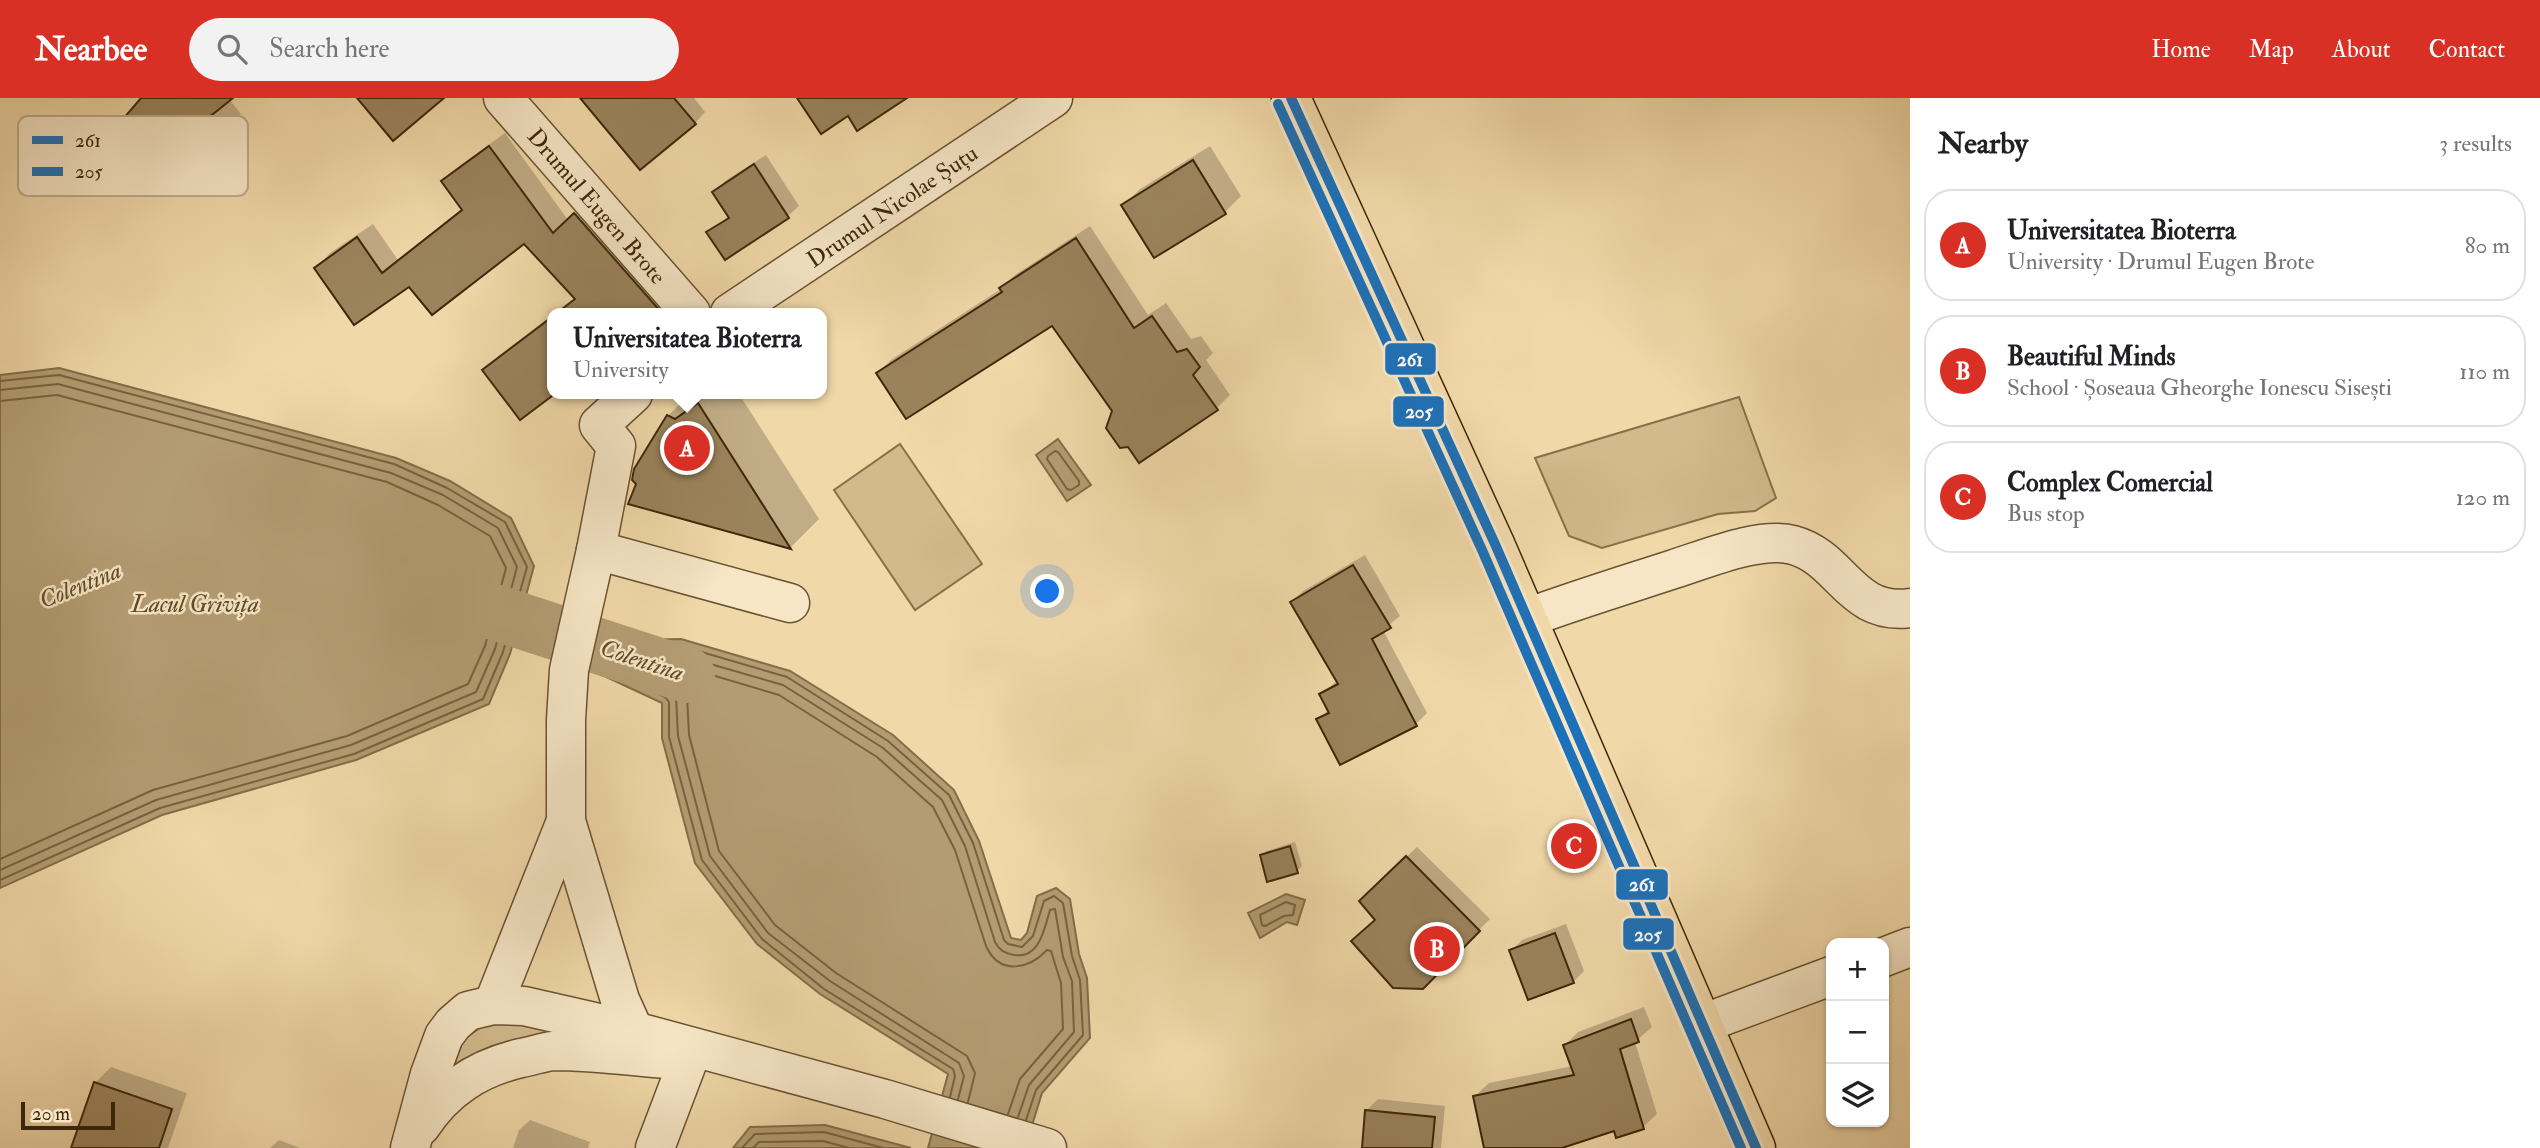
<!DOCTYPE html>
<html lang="en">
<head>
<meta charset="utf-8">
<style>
  body { margin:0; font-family:"IM FELL Double Pica",serif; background:#f2f2f2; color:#202124 }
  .controls { position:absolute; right:21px; bottom:21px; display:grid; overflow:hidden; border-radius:14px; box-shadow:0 2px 5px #0004 }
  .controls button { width:63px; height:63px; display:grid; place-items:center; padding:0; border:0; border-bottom:2px solid #e0e0e0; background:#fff; color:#202124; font:35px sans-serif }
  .scale { position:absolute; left:21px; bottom:18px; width:94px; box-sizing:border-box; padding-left:7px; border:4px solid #3d2709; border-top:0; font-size:19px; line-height:24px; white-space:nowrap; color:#3d2709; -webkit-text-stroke:5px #f6e6c6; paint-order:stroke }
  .you { position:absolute; left:1048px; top:494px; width:24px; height:24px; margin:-18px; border:5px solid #fff; border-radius:50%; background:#1a73e8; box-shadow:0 0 0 10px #1a73e833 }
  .badge { display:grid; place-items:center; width:46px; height:46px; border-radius:50%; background:#d93025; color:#fff; font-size:23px; font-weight:700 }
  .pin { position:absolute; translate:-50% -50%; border:4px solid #fff; box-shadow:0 2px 7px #0006 }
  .popup { position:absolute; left:547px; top:210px; width:280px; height:91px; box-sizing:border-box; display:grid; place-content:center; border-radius:14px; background:#fff; filter:drop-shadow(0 2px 5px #0005); font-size:23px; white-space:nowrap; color:#757577 }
  .popup b { font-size:26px; color:#202124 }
  .popup::after { content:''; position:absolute; left:50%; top:100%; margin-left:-14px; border:14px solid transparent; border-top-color:#fff }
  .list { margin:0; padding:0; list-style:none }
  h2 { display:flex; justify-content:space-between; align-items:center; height:91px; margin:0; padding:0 28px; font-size:30px }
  h2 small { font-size:23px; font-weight:400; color:#757577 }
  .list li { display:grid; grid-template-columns:46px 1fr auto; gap:21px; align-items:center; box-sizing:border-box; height:112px; margin:0 14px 14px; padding:0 14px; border:2px solid #e0e0e0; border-radius:28px }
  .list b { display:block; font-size:26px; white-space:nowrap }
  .list p { margin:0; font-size:23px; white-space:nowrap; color:#757577 }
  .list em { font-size:23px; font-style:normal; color:#757577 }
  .icon { flex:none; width:38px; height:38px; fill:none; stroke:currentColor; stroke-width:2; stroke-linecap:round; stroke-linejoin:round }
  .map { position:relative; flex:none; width:1910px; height:1050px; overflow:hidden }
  header { display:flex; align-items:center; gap:42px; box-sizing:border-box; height:98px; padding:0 35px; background:#d93025; color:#fff }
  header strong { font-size:33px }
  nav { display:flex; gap:38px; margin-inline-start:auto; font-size:24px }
  .search { width:490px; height:63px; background:#f2f2f2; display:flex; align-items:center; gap:18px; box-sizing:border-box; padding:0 24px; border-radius:38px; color:#757577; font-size:26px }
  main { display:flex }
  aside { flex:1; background:#fff }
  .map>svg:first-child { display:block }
  .green { fill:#d2ba8d; stroke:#88704b; stroke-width:2 }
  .water { fill:#b49c72; stroke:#846d48; stroke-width:2 }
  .shadow { fill:#0003 }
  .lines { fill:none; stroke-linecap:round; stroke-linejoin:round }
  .shore { stroke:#78623e; stroke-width:2 }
  .river { stroke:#b49c72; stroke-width:56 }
  .building { fill:#9b835c; stroke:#3d2709; stroke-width:2 }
  .minor-casing { stroke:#6a5331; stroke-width:41 }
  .major-casing { stroke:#3d2709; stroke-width:41 }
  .minor { stroke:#f6e6c6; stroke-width:38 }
  .major { stroke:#f1d8a8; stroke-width:38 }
  .bus-1-casing { stroke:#f6e6c6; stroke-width:16 }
  .bus-2-casing { stroke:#f6e6c6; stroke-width:16 }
  .bus-1 { stroke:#1d71b8; stroke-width:10 }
  .bus-2 { stroke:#1d71b8; stroke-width:10 }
  .labels { text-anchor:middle; stroke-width:5; stroke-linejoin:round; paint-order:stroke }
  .street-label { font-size:23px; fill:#3d2709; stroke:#f6e6c6 }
  .water-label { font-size:24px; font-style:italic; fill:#614a28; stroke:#f6e6c6 }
  .key { fill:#f6e6c6; stroke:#bead8d; stroke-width:2 }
  .key-label { font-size:19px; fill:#3d2709 }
  .line-badge { stroke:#f6e6c6; stroke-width:2.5 }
  .badge-label { font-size:19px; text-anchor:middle; font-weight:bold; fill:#fff }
</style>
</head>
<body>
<header>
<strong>Nearbee</strong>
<div class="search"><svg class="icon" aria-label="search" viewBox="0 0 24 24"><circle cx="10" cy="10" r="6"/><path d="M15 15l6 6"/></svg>Search here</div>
<nav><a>Home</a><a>Map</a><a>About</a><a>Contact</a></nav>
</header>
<main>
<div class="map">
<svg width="1910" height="1050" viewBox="0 0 1910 1050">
  <rect width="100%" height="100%" fill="#f1d8a8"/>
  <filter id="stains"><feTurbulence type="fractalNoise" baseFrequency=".00286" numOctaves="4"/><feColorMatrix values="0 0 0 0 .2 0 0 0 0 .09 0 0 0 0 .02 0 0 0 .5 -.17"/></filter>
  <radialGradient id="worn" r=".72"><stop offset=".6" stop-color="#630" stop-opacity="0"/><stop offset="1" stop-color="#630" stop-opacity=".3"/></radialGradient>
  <!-- green -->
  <g class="green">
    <polygon points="1739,299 1776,400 1755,413 1718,416 1602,450 1569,438 1535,360"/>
    <polygon points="900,346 982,466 915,512 834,392"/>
    <polygon points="515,919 565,929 451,975 464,940 485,927"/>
  </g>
  <!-- water -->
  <g class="water">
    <polygon points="59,270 396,360 450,383 511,420 534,468 510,556 489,606 356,662 162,717 0,790 0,277"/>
    <polygon points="1058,341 1091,387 1067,403 1036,357"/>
    <polygon points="681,541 790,573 893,637 954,692 979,743 1011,840 1021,842 1027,835 1037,798 1056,790 1070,801 1079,856 1087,880 1090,940 1042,995 1025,1050 928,1050 948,976 820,896 757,846 695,765 662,640 662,605 602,577 618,542"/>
    <polygon points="1286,796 1305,802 1297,827 1287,824 1260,840 1248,815"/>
    <polygon points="825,1027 911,1050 733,1050 750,1029"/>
  </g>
  <!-- shadow -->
  <g class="shadow">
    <polygon points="144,0 230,0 229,1 241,16 220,37"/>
    <polygon points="582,0 694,0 705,14 695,25"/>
    <polygon points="505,35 568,122 590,102 682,215 555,215 576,199 524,144 409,186 316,170 330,155 373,126 398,162 463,110 443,83 458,69"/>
    <polygon points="1210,48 1241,98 1225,114 1155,158 1123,108 1140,91"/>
    <polygon points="766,57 799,108 788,118 725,159 709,135 730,117 715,94 725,83"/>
    <polygon points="1090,128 1148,217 1166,205 1191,241 1201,238 1213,255 1206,262 1230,297 1217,310 1114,313 1052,226 878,275 892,261 1001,191 1015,177"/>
    <polygon points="552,217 552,296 520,320 484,272 499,258"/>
    <polygon points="690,296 739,296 819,421 791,449 630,405 638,385 636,372 668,318"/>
    <polygon points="1365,457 1400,518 1383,532 1427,615 1416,626 1318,622 1329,611 1321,597 1338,582 1292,504 1303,493"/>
    <polygon points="1295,744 1302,768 1297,773 1262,758 1267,753"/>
    <polygon points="1417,749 1490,821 1422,889 1361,803"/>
    <polygon points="1566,826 1584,873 1573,884 1511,853 1522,842"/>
    <polygon points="1644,909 1652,929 1635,944 1657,1016 1643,1029 1615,1030 1557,1050 1486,1050 1475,998 1489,985 1573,968 1565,947 1578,934"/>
    <polygon points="111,969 187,995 168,1050 73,1050 95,985"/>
    <polygon points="1378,1001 1445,1008 1441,1050 1363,1050 1367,1012"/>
    <polygon points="530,1022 590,1044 588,1050 513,1050 519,1032"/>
    <polygon points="279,1042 300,1050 270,1050"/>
  </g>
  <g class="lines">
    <!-- shore -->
    <g class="shore">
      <polyline points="0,283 59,277 394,366 447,390 505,424 527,469 503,554 483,601 354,656 160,710 0,782"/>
      <polyline points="0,292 58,286 391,375 443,397 498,430 517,469 495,551 476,594 351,647 156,702 0,772"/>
      <polyline points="0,303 57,297 387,384 438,407 490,438 506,470 485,548 468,586 347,638 153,692 0,761"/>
      <polygon points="1055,353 1058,354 1079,383 1079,387 1071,392 1067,391 1047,361 1048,358"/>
      <polygon points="1286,804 1295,807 1293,817 1284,818 1265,828 1262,827 1260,817"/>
      <polyline points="950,999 955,978 953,971 824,891 762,841 702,762 669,639 669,604 665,599 614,573 623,550 681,548 787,579 888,643 949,697 973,745 1004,842 1008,846 1022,849 1033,838 1044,803 1054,798 1063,805 1072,858 1080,882 1083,937 1036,992 1026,1022"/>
      <path d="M958,1001L964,978L959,965L830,883L768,835L710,758L678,638L676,599L670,591L626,569L625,565L628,558L679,557L783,587L883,650L942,702L965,748L995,844C1000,853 1005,855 1014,857C1040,861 1044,831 1050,812L1055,811L1063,859L1072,883L1074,934L1029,987L1018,1019"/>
      <path d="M968,1004L975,975L967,958L836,875L775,827L719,753L689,637L687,597L679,586L659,574V568L678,567L779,597L877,659L933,709L955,752L986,848C999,877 1028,872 1047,852L1051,853L1061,885L1063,931L1020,981L1008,1016"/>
      <polyline points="742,1050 755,1036 824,1034 883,1050"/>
      <polyline points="753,1050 759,1044 823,1043 849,1050"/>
    </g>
    <!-- river -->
    <polyline class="river" points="448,499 687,577"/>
  </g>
  <!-- building -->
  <g class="building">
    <polygon points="141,0 233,0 207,21 221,38 162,84 105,42"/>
    <polygon points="357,0 444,0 393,43"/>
    <polygon points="580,0 674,0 696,26 640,72"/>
    <polygon points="797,0 907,0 857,33 848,18 821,36"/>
    <polygon points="489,48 553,135 574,115 662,215 557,215 575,201 524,146 432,217 409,189 354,227 314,170 357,139 382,175 462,112 441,83"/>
    <polygon points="1193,62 1226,116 1154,160 1121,107"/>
    <polygon points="754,66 789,120 725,162 706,134 729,120 712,94"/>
    <polygon points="1076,140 1134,230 1152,218 1177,254 1187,251 1200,269 1193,277 1218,312 1139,365 1128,349 1120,350 1106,330 1112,313 1052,228 906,321 876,275 1002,194 999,190"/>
    <polygon points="552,219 552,298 520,322 482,272"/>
    <polygon points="698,305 791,451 628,406 636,386 632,382 634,371 667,317 675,321"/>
    <polygon points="1353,467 1391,530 1372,541 1417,628 1340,667 1316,621 1329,615 1319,596 1338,586 1290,504"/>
    <polygon points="1290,748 1298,775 1267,784 1260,757"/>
    <polygon points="1406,758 1480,833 1423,891 1393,890 1351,843 1375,822 1359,803"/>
    <polygon points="1555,835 1574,885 1528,902 1509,852"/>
    <polygon points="1631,921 1639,944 1620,951 1644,1031 1616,1040 1614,1033 1562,1050 1484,1050 1473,998 1574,977 1563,947"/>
    <polygon points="94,984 172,1011 159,1050 71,1050"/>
    <polygon points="1365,1012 1435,1019 1432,1050 1362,1050"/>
  </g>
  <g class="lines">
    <!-- minor casing -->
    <g class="minor-casing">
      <g id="minor">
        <polyline points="503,0 691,215"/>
        <polyline points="730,215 1053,0"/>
        <polyline points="633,296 599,327 616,348 596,452 790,505"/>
        <polyline points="596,452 569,572 566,622 566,723 620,902 634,933"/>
        <path d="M1527,520C1576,502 1625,487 1674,471C1706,461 1760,438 1793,447C1842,460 1850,518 1910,510"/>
        <polyline points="1884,859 1910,849"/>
        <polyline points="493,907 566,723"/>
        <polyline points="1702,926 1831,878"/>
        <path d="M421,1028C445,991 478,970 521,960C532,958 543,954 553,953C591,953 630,958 667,961"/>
        <polyline points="410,1050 430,976 444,938 453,926 468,913 493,907 524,908 634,933 885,1001 1047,1050"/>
        <polyline points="655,1050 688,963"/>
      </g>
    </g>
    <!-- major casing -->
    <g class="major-casing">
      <polyline id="major" points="1291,0 1495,446 1756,1050"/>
    </g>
    <!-- minor -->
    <use href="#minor" class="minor"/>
    <!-- major -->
    <use href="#major" class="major"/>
    <!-- bus-1 casing -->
    <g class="bus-1-casing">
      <polyline id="bus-1" points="1291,0 1495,446 1756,1050"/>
    </g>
    <!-- bus-2 casing -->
    <g class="bus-2-casing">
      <polyline id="bus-2" points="1278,6 1482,452 1741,1050"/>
    </g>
    <!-- bus-1 -->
    <use href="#bus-1" class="bus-1"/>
    <!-- bus-2 -->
    <use href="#bus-2" class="bus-2"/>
  </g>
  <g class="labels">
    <!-- street labels -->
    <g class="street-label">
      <text transform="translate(597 108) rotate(49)" y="8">Drumul Eugen Brote</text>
      <text transform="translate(892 108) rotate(-34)" y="8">Drumul Nicolae Șuțu</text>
    </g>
    <!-- water labels -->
    <g class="water-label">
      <text transform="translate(80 487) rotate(-22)" y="8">Colentina</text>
      <text x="195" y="514">Lacul Grivița</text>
      <text transform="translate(642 562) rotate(18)" y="8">Colentina</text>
    </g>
  </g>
  <!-- legend -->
  <rect x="18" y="18" width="230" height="80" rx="10" class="key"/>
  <rect x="32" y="38" width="31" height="8" fill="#1d71b8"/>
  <rect x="32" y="69" width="31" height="9" fill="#1d71b8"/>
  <g class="key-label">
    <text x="75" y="49">261</text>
    <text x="75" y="80">205</text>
  </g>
  <g class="line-badge">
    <rect x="1384" y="244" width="53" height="34" rx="7" fill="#1d71b8"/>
    <rect x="1392" y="297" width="53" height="33" rx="7" fill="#1d71b8"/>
    <rect x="1615" y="770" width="54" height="33" rx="7" fill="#1d71b8"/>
    <rect x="1622" y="819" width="53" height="34" rx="7" fill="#1d71b8"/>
  </g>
  <g class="badge-label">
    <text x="1410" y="268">261</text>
    <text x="1419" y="320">205</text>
    <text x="1642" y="793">261</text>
    <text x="1648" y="843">205</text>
  </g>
  <rect width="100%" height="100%" filter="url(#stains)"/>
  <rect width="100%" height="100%" fill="url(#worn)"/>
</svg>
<div class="controls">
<button>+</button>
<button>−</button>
<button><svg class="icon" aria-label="layers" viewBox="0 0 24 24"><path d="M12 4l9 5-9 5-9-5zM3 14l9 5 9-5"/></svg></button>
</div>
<div class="scale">20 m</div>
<div class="you"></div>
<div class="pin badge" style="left:687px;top:350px">A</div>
<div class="popup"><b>Universitatea Bioterra</b>University</div>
<div class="pin badge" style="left:1437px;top:851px">B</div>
<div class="pin badge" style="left:1574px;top:748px">C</div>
</div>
<aside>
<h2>Nearby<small>3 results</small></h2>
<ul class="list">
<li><span class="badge">A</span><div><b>Universitatea Bioterra</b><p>University · Drumul Eugen Brote</p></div><em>80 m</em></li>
<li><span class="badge">B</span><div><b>Beautiful Minds</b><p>School · Șoseaua Gheorghe Ionescu Sisești</p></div><em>110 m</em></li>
<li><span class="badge">C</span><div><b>Complex Comercial</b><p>Bus stop</p></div><em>120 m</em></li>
</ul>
</aside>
</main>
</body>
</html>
